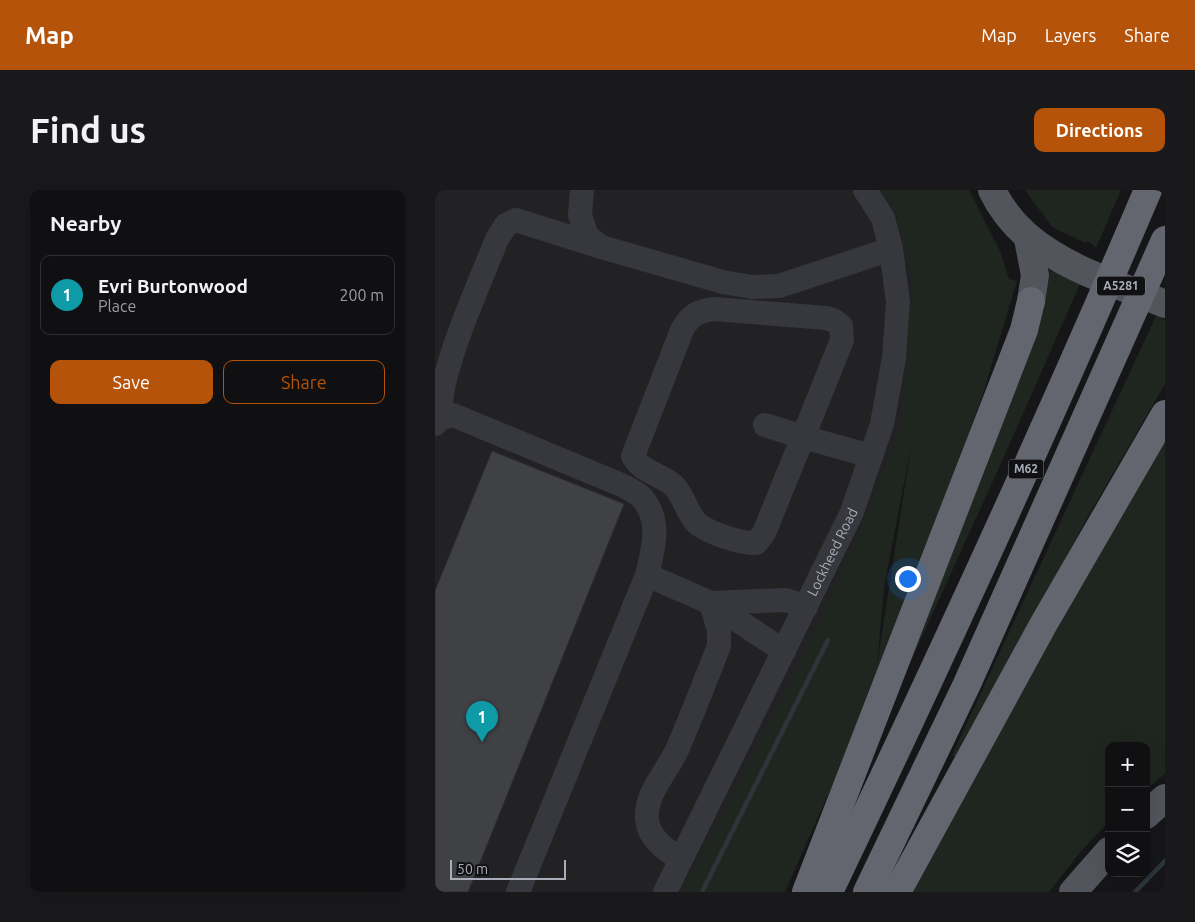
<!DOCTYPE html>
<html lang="en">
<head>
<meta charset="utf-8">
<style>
  body { margin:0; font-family:Ubuntu,sans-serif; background:#19191b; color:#f1f3f6 }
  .controls { position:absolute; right:15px; bottom:15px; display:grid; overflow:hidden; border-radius:10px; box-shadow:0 5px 20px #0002 }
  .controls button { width:45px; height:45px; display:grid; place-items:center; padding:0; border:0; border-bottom:1px solid #303032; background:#101012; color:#f1f3f6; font:25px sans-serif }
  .scale { position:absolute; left:15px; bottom:12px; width:116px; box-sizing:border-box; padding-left:5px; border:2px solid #a8adb8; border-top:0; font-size:14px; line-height:18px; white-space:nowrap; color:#a8adb8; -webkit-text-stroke:4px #111113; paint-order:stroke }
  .you { position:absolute; left:472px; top:388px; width:18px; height:18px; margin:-12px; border:4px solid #fff; border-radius:50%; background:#1a73e8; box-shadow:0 0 0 8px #1a73e833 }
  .badge { display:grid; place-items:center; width:32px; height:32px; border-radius:50%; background:#b45309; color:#fff; font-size:16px; font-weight:700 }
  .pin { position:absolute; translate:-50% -41px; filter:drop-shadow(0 1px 2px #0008) }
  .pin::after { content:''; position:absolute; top:26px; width:18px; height:15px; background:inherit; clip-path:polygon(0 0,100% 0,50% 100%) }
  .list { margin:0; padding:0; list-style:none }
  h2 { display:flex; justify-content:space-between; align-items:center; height:65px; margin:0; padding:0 20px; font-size:21px }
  h2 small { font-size:16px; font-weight:400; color:#9c9d9f }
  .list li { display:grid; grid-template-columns:32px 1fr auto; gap:15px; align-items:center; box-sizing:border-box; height:80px; margin:0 10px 10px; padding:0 10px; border:1px solid #303032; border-radius:10px }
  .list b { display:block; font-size:19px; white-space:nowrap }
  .list p { margin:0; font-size:16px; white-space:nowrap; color:#9c9d9f }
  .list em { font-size:16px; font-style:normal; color:#9c9d9f }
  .actions { display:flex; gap:10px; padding:15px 20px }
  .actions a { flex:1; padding:11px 0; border:1px solid #b45309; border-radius:10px; text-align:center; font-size:18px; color:#b45309 }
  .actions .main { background:#b45309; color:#fff }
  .icon { flex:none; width:28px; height:28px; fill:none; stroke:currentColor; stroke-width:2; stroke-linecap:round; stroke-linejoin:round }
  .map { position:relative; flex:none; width:730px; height:702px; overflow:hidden; border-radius:10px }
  header { display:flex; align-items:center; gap:30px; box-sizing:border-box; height:70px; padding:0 25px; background:#b45309; color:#fff }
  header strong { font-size:24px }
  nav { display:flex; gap:28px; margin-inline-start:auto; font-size:18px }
  .intro { display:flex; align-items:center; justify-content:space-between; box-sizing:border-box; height:120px; padding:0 30px }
  h1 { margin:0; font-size:35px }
  .button { padding:12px 22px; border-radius:10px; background:#b45309; color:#fff; font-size:18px; font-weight:700 }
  main { display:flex; gap:30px; padding:0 30px }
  aside { flex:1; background:#101012; border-radius:10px; box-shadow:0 5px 20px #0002 }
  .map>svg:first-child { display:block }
  .built { fill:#222225 }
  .green { fill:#1e261f; fill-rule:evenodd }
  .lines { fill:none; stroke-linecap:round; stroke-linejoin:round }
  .stream { stroke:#2c353c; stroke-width:4.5 }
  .building { fill:#404145; stroke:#303034 }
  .minor { stroke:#37383d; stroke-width:24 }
  .major { stroke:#53555c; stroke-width:28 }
  .highway { stroke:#63666e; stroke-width:28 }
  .labels { text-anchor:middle; stroke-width:4; stroke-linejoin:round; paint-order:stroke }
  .shield { fill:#111113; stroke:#7b7e86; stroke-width:1 }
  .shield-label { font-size:12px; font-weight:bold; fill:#a8adb8 }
  .street-label { font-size:14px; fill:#a8adb8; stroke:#111113 }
</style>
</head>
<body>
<header>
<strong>Map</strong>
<nav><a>Map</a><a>Layers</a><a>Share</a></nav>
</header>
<div class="intro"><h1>Find us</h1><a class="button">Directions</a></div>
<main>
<aside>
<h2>Nearby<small></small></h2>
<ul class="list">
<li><span class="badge" style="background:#0f9aa8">1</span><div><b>Evri Burtonwood</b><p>Place</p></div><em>200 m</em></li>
</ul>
<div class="actions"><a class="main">Save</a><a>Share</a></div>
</aside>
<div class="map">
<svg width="730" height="702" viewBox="0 0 730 702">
  <rect width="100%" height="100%" fill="#161618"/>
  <!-- built -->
  <polygon class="built" points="0,0 474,0 504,74 449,397 295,702 0,702"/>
  <!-- green -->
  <g class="green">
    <path d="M444,0H534L566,63L574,89L582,91L547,207L496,345L400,589L350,702H247L355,494L403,391L466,240L477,89L460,20ZM477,251L442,475L449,397Z"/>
    <polygon points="590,0 686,0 661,58 653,51 651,53 617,37"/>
    <polygon points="615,81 640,85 638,91 645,94 568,269 440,550 605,130"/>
    <polygon points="721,126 730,130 730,194 651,330 524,570 517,565"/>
    <polygon points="730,239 730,584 711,599 711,556 674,556 674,632 647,660 614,702 472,702"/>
  </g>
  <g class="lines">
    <!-- stream -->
    <g class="stream">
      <polyline points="267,702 393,450"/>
      <polyline points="700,702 730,671"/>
    </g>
  </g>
  <!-- building -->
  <polygon class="building" points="57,261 189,314 33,702 0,702 0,401"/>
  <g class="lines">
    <!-- minor -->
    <g class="minor">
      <polyline points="147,0 145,25 152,46 166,57"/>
      <path d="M4,229L18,225L189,296C195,300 204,304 208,309C227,333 218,359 212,385L83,702"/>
      <path d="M0,234C6,226 6,205 9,193C21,144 43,97 62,49L71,35L81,30L166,57L288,92L317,97L344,96L456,59"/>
      <path d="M330,235L368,247L407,150L406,136L400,131L391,128L279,119C263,121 255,125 247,140L198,266C206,282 225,284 238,295C248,304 251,320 260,331C269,342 307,354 321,353L329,343L368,247L436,266"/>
      <polyline points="212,385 276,413 349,461"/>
      <polyline points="276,413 351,410 371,417"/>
      <path d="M245,669C231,660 213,648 212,629C210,603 232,582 242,560C257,526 270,491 284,456V440L276,413"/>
      <path id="s1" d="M230,702L417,322L447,234L459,168L463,112L456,59L448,28L430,0"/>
    </g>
    <!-- major -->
    <g class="major">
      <path d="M557,0C589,68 666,87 730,114"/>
      <polyline points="593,49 600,85 596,111"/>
      <polyline points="711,625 730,608"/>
      <polyline points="638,702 674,661"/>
    </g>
    <!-- highway -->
    <g class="highway">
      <polyline points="371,702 589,140 596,111"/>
      <path d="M394,702C505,470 612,237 713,0"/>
      <polyline points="432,702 532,494 730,50"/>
      <polyline points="462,702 608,435 730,224"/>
    </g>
  </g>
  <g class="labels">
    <!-- shield labels -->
    <g class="shield">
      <rect x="662" y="86.5" width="48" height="19" rx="4"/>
      <rect x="573.5" y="269.5" width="35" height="19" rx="4"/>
    </g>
    <g class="shield-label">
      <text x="686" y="100">A5281</text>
      <text x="591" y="283">M62</text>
    </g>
    <!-- street labels -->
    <g class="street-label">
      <text dy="5" stroke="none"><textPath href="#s1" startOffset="379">Lockheed Road</textPath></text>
    </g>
  </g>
</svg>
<div class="controls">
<button>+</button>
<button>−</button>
<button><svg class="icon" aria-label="layers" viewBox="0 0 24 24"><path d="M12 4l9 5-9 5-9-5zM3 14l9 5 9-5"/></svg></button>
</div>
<div class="scale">50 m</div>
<div class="you"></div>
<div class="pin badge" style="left:47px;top:552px;background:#0f9aa8">1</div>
</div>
</main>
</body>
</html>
